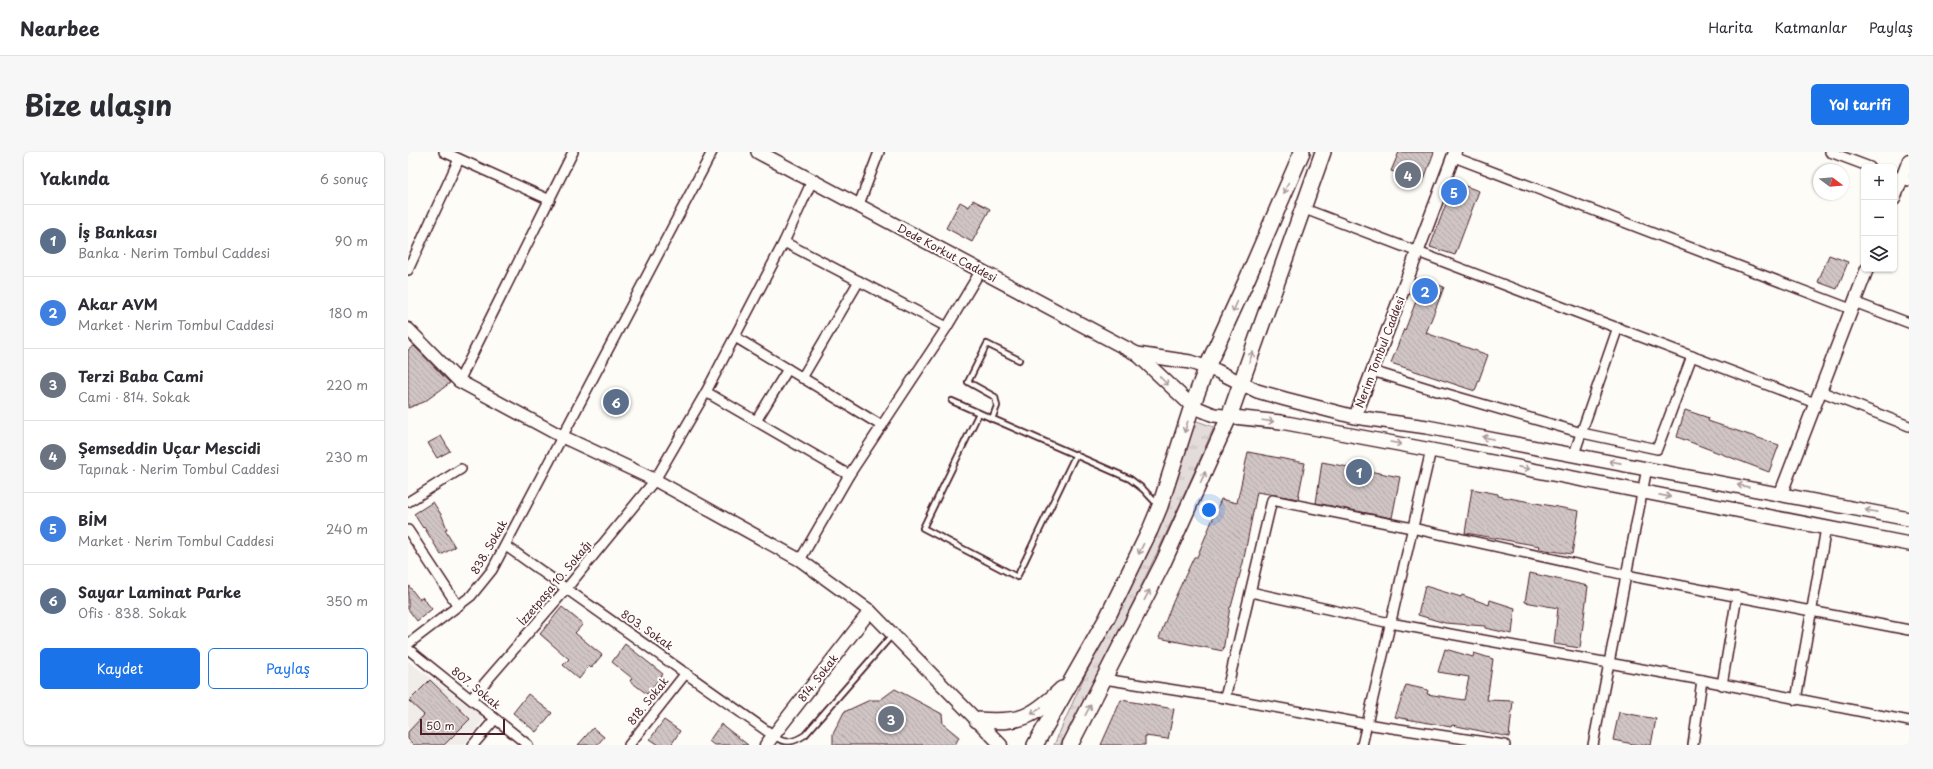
<!DOCTYPE html>
<html lang="tr">
<head>
<meta charset="utf-8">
<style>
  body { margin:0; font-family:"Playpen Sans",sans-serif; background:#f7f7f7; color:#2b2b33 }
  .controls { position:absolute; right:12px; top:12px; display:grid; overflow:hidden; border-radius:6px; box-shadow:0 1px 3px #0004 }
  .controls button { width:36px; height:36px; display:grid; place-items:center; padding:0; border:0; border-bottom:1px solid #e1e1e2; background:#fff; color:#2b2b33; font:20px sans-serif }
  .compass { position:absolute; left:1405px; top:12px; width:36px; height:36px; border-radius:50%; background:#fff; box-shadow:0 1px 3px #0004; rotate:106deg }
  .scale { position:absolute; left:12px; bottom:10px; width:85px; box-sizing:border-box; padding-left:4px; border:2px solid #4a1f2b; border-top:0; font-size:11px; line-height:14px; white-space:nowrap; color:#4a1f2b; -webkit-text-stroke:3px #fdfcf7; paint-order:stroke }
  .you { position:absolute; left:801px; top:358px; width:14px; height:14px; margin:-10px; border:3px solid #fff; border-radius:50%; background:#1a73e8; box-shadow:0 0 0 6px #1a73e833 }
  .badge { display:grid; place-items:center; width:26px; height:26px; border-radius:50%; background:#1a73e8; color:#fff; font-size:13px; font-weight:700 }
  .pin { position:absolute; translate:-50% -50%; border:2px solid #fff; box-shadow:0 1px 4px #0006 }
  .list { margin:0; padding:0; list-style:none }
  h2 { display:flex; justify-content:space-between; align-items:center; height:52px; margin:0; padding:0 16px; font-size:17px }
  h2 small { font-size:13px; font-weight:400; color:#7c7c81 }
  .list li { display:grid; grid-template-columns:26px 1fr auto; gap:12px; align-items:center; box-sizing:border-box; height:72px; padding:0 16px; border-top:1px solid #e1e1e2 }
  .list b { display:block; font-size:15px; white-space:nowrap }
  .list p { margin:0; font-size:13px; white-space:nowrap; color:#7c7c81 }
  .list em { font-size:13px; font-style:normal; color:#7c7c81 }
  .actions { display:flex; gap:8px; padding:12px 16px }
  .actions a { flex:1; padding:9px 0; border:1px solid #1a73e8; border-radius:6px; text-align:center; font-size:14px; color:#1a73e8 }
  .actions .main { background:#1a73e8; color:#fff }
  .icon { flex:none; width:22px; height:22px; fill:none; stroke:currentColor; stroke-width:2; stroke-linecap:round; stroke-linejoin:round }
  .map { position:relative; flex:none; width:1501px; height:593px; overflow:hidden; border-radius:6px }
  header { display:flex; align-items:center; gap:24px; box-sizing:border-box; height:56px; padding:0 20px; background:#fff; border-bottom:1px solid #e1e1e2 }
  header strong { font-size:19px }
  nav { display:flex; gap:22px; margin-inline-start:auto; font-size:14px }
  .intro { display:flex; align-items:center; justify-content:space-between; box-sizing:border-box; height:96px; padding:0 24px }
  h1 { margin:0; font-size:28px }
  .button { padding:10px 18px; border-radius:6px; background:#1a73e8; color:#fff; font-size:14px; font-weight:700 }
  main { display:flex; gap:24px; padding:0 24px }
  aside { flex:1; background:#fff; border-radius:6px; box-shadow:0 1px 3px #0004 }
  .map>svg:first-child { display:block }
  .built { fill:#f0ece8 }
  .grass { fill:url(#grass-tufts); stroke:#967e82 }
  .building { fill:url(#building-back-hatch); stroke:#4a1f2b }
  .lines { fill:none; stroke-linecap:round; stroke-linejoin:round }
  .service-casing { stroke:#4a1f2b; stroke-width:8 }
  .minor-casing { stroke:#4a1f2b; stroke-width:12 }
  .tertiary-casing { stroke:#4a1f2b; stroke-width:15 }
  .secondary-casing { stroke:#4a1f2b; stroke-width:16 }
  .primary-casing { stroke:#4a1f2b; stroke-width:18 }
  .service { stroke:#fdfcf7; stroke-width:4.5 }
  .minor { stroke:#fdfcf7; stroke-width:9 }
  .tertiary { stroke:#fdfcf7; stroke-width:12 }
  .secondary { stroke:#fdfcf7; stroke-width:13 }
  .primary { stroke:#fdfcf7; stroke-width:15 }
  .oneway { stroke:#ac999b }
  .labels { text-anchor:middle; stroke-width:4; stroke-linejoin:round; paint-order:stroke }
  .street-label { font-size:11px; fill:#4a1f2b; stroke:#fdfcf7 }
</style>
</head>
<body>
<header>
<strong>Nearbee</strong>
<nav><a>Harita</a><a>Katmanlar</a><a>Paylaş</a></nav>
</header>
<div class="intro"><h1>Bize ulaşın</h1><a class="button">Yol tarifi</a></div>
<main>
<aside>
<h2>Yakında<small>6 sonuç</small></h2>
<ul class="list">
<li><span class="badge" style="background:#5c6f8a">1</span><div><b>İş Bankası</b><p>Banka · Nerim Tombul Caddesi</p></div><em>90 m</em></li>
<li><span class="badge" style="background:#3f7fe0">2</span><div><b>Akar AVM</b><p>Market · Nerim Tombul Caddesi</p></div><em>180 m</em></li>
<li><span class="badge" style="background:#6b7280">3</span><div><b>Terzi Baba Cami</b><p>Cami · 814. Sokak</p></div><em>220 m</em></li>
<li><span class="badge" style="background:#6b7280">4</span><div><b>Şemseddin Uçar Mescidi</b><p>Tapınak · Nerim Tombul Caddesi</p></div><em>230 m</em></li>
<li><span class="badge" style="background:#3f7fe0">5</span><div><b>BİM</b><p>Market · Nerim Tombul Caddesi</p></div><em>240 m</em></li>
<li><span class="badge" style="background:#5c6f8a">6</span><div><b>Sayar Laminat Parke</b><p>Ofis · 838. Sokak</p></div><em>350 m</em></li>
</ul>
<div class="actions"><a class="main">Kaydet</a><a>Paylaş</a></div>
</aside>
<div class="map">
<svg width="1501" height="593" viewBox="0 0 1501 593">
  <defs>
    <pattern id="grass-tufts" width="24" height="20" patternUnits="userSpaceOnUse"><rect width="24" height="20" fill="#e3dcda"/><path d="M3 7l-1-3M5 7V3M7 7l1-3M15 17l-1-3M17 17v-4M19 17l1-3" fill="none" stroke="#c4bcbb"/></pattern>
    <pattern id="building-back-hatch" width="6" height="6" patternUnits="userSpaceOnUse"><rect width="6" height="6" fill="#d0c5c4"/><path d="M-1 5l2 2M0 0l6 6M5-1l2 2" fill="none" stroke="#b4a9a9"/></pattern>
  </defs>
  <rect width="100%" height="100%" fill="#fdfcf7"/>
  <filter id="ink" filterUnits="userSpaceOnUse"><feTurbulence type="fractalNoise" baseFrequency=".025" numOctaves="2"/><feDisplacementMap in="SourceGraphic" scale="8" xChannelSelector="R" yChannelSelector="G"/><feConvolveMatrix kernelMatrix="1 2 1 2 8 2 1 2 1" color-interpolation-filters="sRGB"/></filter>
  <g filter="url(#ink)">
    <!-- built -->
    <polygon class="built" points="0,509 77,566 56,593 0,593"/>
    <!-- grass -->
    <path class="grass" d="M786,268L806,275C760,383 707,489 652,593H646L676,525L719,444L743,393L768,331Z"/>
    <!-- building -->
    <g class="building">
      <polygon points="991,0 1026,0 1015,30 983,19"/>
      <polygon points="1046,30 1071,39 1047,103 1022,95"/>
      <polygon points="565,48 582,57 564,90 538,76 552,50 561,55"/>
      <polygon points="1421,103 1440,110 1429,137 1410,130"/>
      <polygon points="1016,128 1036,135 1018,181 1080,203 1067,239 983,211 996,177 997,178"/>
      <polygon points="6,194 42,231 16,250 0,256 0,198"/>
      <polygon points="1277,258 1301,266 1300,269 1371,293 1361,320 1269,285"/>
      <polygon points="33,284 42,299 29,306 20,291"/>
      <polygon points="840,300 897,311 890,347 849,340 835,411 823,455 822,455 815,499 751,486 764,452 786,405 789,405 813,347 829,351"/>
      <polygon points="914,310 992,325 984,366 908,351"/>
      <polygon points="1064,337 1090,342 1090,344 1171,359 1164,402 1131,397 1132,394 1057,381"/>
      <polygon points="25,350 34,364 39,377 37,378 47,395 33,403 16,375 15,376 6,362"/>
      <polygon points="1122,421 1180,434 1172,496 1146,492 1150,456 1117,450"/>
      <polygon points="0,433 11,447 14,445 24,457 9,469 0,457"/>
      <polygon points="1017,434 1053,445 1054,443 1081,453 1082,448 1107,456 1104,482 1077,476 1077,474 1037,471 1010,463"/>
      <polygon points="154,455 175,472 167,481 194,503 183,516 181,514 171,527 155,513 161,507 132,482"/>
      <polygon points="217,492 255,522 239,542 222,529 224,526 204,510"/>
      <polygon points="1037,497 1065,505 1066,501 1085,507 1079,548 1105,549 1101,585 1044,573 1043,575 987,565 998,533 1020,538 1019,542 1056,548 1061,525 1030,520"/>
      <polygon points="22,528 62,567 36,593 6,593 0,587 0,580 16,563 1,549"/>
      <polygon points="487,537 534,562 535,572 551,585 547,593 425,593 425,582 436,560 462,548 472,548"/>
      <polygon points="120,542 144,561 128,580 105,561"/>
      <polygon points="713,548 766,557 760,587 737,584 737,593 693,593"/>
      <polygon points="1211,560 1248,567 1243,593 1230,593 1205,588"/>
      <polygon points="256,568 272,579 263,593 251,593 242,587"/>
      <polygon points="313,572 340,593 306,593 301,589"/>
      <polygon points="185,576 196,585 189,593 170,593"/>
    </g>
    <g class="lines">
      <!-- service casing -->
      <g class="service-casing">
        <g id="service">
          <polyline points="544,249 722,327 735,337 749,352"/>
          <polyline points="571,261 515,376 609,425 668,302"/>
          <polyline points="584,267 589,254 587,245 560,230 579,192 611,208"/>
          <path d="M366,584C377,593 386,590 397,583L484,483"/>
        </g>
      </g>
      <!-- minor casing -->
      <g class="minor-casing">
        <g id="minor">
          <polyline points="36,0 142,48"/>
          <polyline points="1422,0 1462,15"/>
          <polyline points="1046,5 1443,157"/>
          <polyline points="1486,24 1501,29"/>
          <polyline points="450,55 471,0"/>
          <polyline points="894,56 1407,251"/>
          <polyline points="376,90 539,175"/>
          <polyline points="0,118 51,7"/>
          <polyline points="1446,150 1501,171"/>
          <polyline points="327,185 474,274"/>
          <polyline points="964,219 1029,239 1174,281 1249,297 1284,204"/>
          <polyline points="394,226 451,129"/>
          <polyline points="51,229 165,0"/>
          <polyline points="1412,239 1501,274"/>
          <polyline points="298,240 441,323"/>
          <polyline points="348,269 380,217"/>
          <polyline points="1166,302 1210,175"/>
          <polyline points="0,350 53,317"/>
          <polyline points="0,378 50,454"/>
          <polyline points="98,394 366,584"/>
          <polyline points="392,408 441,323 539,175 573,118"/>
          <polyline points="843,440 982,471 1294,528 1501,569"/>
          <polyline points="0,492 63,444 84,418 304,0"/>
          <polyline points="0,497 120,593"/>
          <polyline points="696,527 817,546 958,572 1097,593"/>
          <polyline points="1314,533 1329,444"/>
          <polyline points="817,546 864,348 1004,376 1218,423 1501,478"/>
          <polyline points="63,547 159,436 247,328 298,240 376,90 404,29"/>
          <polyline points="1388,548 1418,376"/>
          <polyline points="65,593 87,567"/>
          <polyline points="221,593 278,521"/>
          <polyline points="954,593 1023,298"/>
          <polyline points="1185,593 1239,316"/>
          <polyline points="1285,593 1294,528"/>
        </g>
      </g>
      <!-- tertiary casing -->
      <g class="tertiary-casing">
        <g id="tertiary">
          <polyline points="1486,47 1501,8"/>
          <polyline points="0,177 51,229 153,284 247,328 392,408 462,459 593,593"/>
          <polyline points="947,265 1047,0"/>
          <polyline points="1373,341 1459,117"/>
          <polyline points="358,593 462,459"/>
        </g>
      </g>
      <!-- secondary casing -->
      <g class="secondary-casing">
        <g id="secondary">
          <polyline points="350,0 729,202 784,254 806,263 873,270 1023,298 1501,392"/>
          <polyline points="729,202 782,210 809,219 849,239 877,247 947,265 1019,275 1501,367"/>
        </g>
      </g>
      <!-- primary casing -->
      <g class="primary-casing">
        <g id="primary">
          <path d="M569,568C612,571 623,567 654,537"/>
          <polyline points="627,593 699,466 742,378 752,354 784,254 799,215 840,125 894,0"/>
          <polyline points="662,593 755,411 821,265 915,0"/>
        </g>
      </g>
      <!-- service -->
      <use href="#service" class="service"/>
      <!-- minor -->
      <use href="#minor" class="minor"/>
      <!-- tertiary -->
      <use href="#tertiary" class="tertiary"/>
      <!-- secondary -->
      <use href="#secondary" class="secondary"/>
      <!-- primary -->
      <use href="#primary" class="primary"/>
    </g>
    <!-- one-way arrows -->
    <defs><path id="oneway-shaft" d="M-6 0H5M1.5-3L5.5 0L1.5 3" fill="none" stroke-width="1.6" stroke-linecap="round" stroke-linejoin="round"/></defs>
    <g class="oneway">
      <use href="#oneway-shaft" transform="translate(878 36) rotate(113)"/>
      <use href="#oneway-shaft" transform="translate(827 155) rotate(114)"/>
      <use href="#oneway-shaft" transform="translate(843 205) rotate(-71)"/>
      <use href="#oneway-shaft" transform="translate(756 229) rotate(45)"/>
      <use href="#oneway-shaft" transform="translate(860 269) rotate(7)"/>
      <use href="#oneway-shaft" transform="translate(778 275) rotate(107)"/>
      <use href="#oneway-shaft" transform="translate(1080 286) rotate(-169)"/>
      <use href="#oneway-shaft" transform="translate(988 291) rotate(10)"/>
      <use href="#oneway-shaft" transform="translate(1207 310) rotate(-169)"/>
      <use href="#oneway-shaft" transform="translate(1116 316) rotate(11)"/>
      <use href="#oneway-shaft" transform="translate(795 325) rotate(-66)"/>
      <use href="#oneway-shaft" transform="translate(1335 334) rotate(-169)"/>
      <use href="#oneway-shaft" transform="translate(1257 344) rotate(11)"/>
      <use href="#oneway-shaft" transform="translate(1463 359) rotate(-169)"/>
      <use href="#oneway-shaft" transform="translate(733 397) rotate(116)"/>
      <use href="#oneway-shaft" transform="translate(739 443) rotate(-63)"/>
      <use href="#oneway-shaft" transform="translate(680 558) rotate(-62)"/>
      <use href="#oneway-shaft" transform="translate(628 559) rotate(150)"/>
    </g>
  </g>
  <g class="labels">
    <!-- street labels -->
    <g class="street-label">
      <text transform="translate(539 101) rotate(28)" y="4">Dede Korkut Caddesi</text>
      <text transform="translate(972 200) rotate(-69)" y="4">Nerim Tombul Caddesi</text>
      <text transform="translate(81 395) rotate(-60)" y="4">838. Sokak</text>
      <text transform="translate(147 431) rotate(-50)" y="4">İzzetpaşa 10. Sokağı</text>
      <text transform="translate(239 478) rotate(35)" y="4">803. Sokak</text>
      <text transform="translate(410 526) rotate(-52)" y="4">814. Sokak</text>
      <text transform="translate(68 536) rotate(39)" y="4">807. Sokak</text>
      <text transform="translate(240 549) rotate(-51)" y="4">818. Sokak</text>
    </g>
  </g>
</svg>
<div class="controls">
<button>+</button>
<button>−</button>
<button><svg class="icon" aria-label="layers" viewBox="0 0 24 24"><path d="M12 4l9 5-9 5-9-5zM3 14l9 5 9-5"/></svg></button>
</div>
<svg class="compass" viewBox="-18 -18 36 36"><path d="M0-13l5 13h-10z" fill="#e53935"/><path d="M0 13l5-13h-10z" fill="#7c7c81"/></svg>
<div class="scale">50 m</div>
<div class="you"></div>
<div class="pin badge" style="left:951px;top:320px;background:#5c6f8a">1</div>
<div class="pin badge" style="left:1017px;top:139px;background:#3f7fe0">2</div>
<div class="pin badge" style="left:483px;top:567px;background:#6b7280">3</div>
<div class="pin badge" style="left:1000px;top:23px;background:#6b7280">4</div>
<div class="pin badge" style="left:1046px;top:40px;background:#3f7fe0">5</div>
<div class="pin badge" style="left:208px;top:250px;background:#5c6f8a">6</div>
</div>
</main>
</body>
</html>
